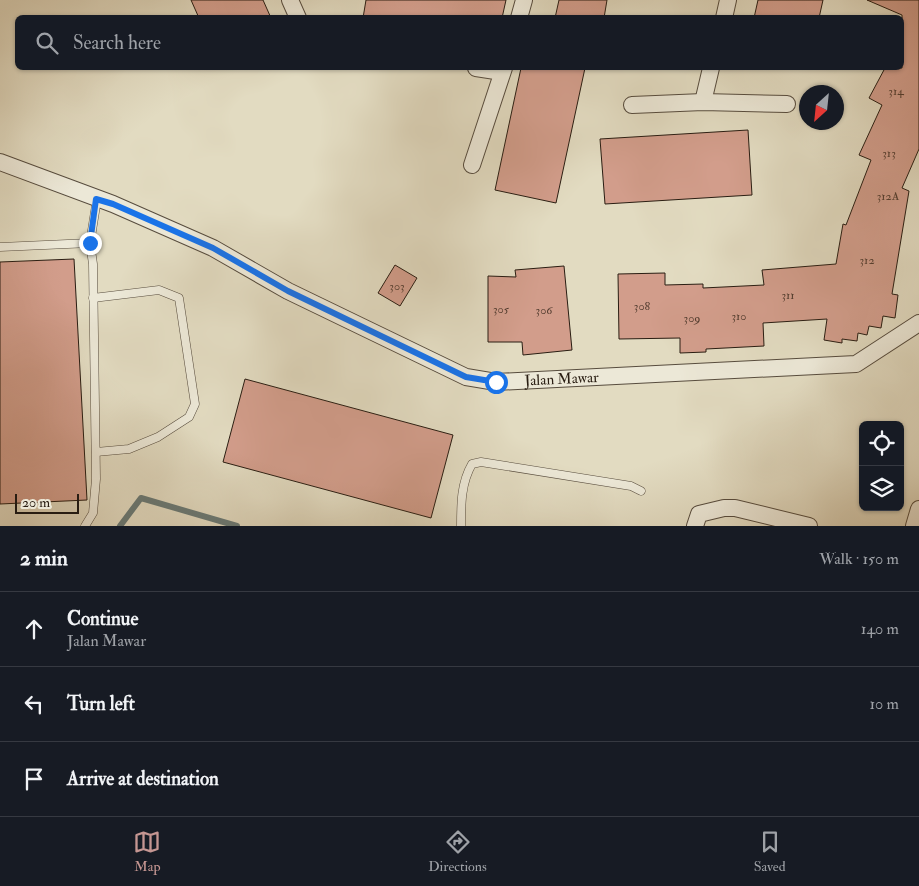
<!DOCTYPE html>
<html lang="en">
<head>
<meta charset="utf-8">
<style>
  body { margin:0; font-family:"IM FELL Double Pica",serif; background:#20242c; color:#f1f3f6 }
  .controls { position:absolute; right:15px; bottom:15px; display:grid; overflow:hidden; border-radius:8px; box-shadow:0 1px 4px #0004 }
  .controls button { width:45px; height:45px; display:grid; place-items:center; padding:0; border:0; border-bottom:1px solid #363941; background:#171b24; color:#f1f3f6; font:25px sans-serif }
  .compass { position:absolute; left:799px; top:85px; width:45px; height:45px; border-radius:50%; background:#171b24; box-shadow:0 1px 4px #0004; rotate:207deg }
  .scale { position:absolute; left:15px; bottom:12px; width:64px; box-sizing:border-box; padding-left:5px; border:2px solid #291d12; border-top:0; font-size:14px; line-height:18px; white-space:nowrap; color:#291d12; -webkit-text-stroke:4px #ece8d7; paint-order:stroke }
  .stop { position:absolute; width:15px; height:15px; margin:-11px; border:4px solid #1a73e8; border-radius:50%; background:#fff }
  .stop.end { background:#1a73e8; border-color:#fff; box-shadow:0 1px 5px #0008 }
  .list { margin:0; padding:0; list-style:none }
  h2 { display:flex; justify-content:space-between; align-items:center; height:65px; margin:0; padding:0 20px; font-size:21px }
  h2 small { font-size:16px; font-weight:400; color:#9ea1a6 }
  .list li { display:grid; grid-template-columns:32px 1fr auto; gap:15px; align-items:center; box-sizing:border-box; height:75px; padding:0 20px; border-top:1px solid #363941 }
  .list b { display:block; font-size:19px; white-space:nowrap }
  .list p { margin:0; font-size:16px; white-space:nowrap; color:#9ea1a6 }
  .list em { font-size:16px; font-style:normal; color:#9ea1a6 }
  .icon { flex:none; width:28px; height:28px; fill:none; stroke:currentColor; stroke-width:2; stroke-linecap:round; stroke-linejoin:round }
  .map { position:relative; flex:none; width:919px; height:526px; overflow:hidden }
  .search { position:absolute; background:#171b24; box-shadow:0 1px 4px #0004; left:15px; right:15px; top:15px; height:55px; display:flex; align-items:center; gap:12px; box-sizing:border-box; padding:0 18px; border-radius:8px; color:#9ea1a6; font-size:19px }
  .sheet { height:290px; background:#171b24 }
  nav { display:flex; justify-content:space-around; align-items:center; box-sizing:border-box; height:70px; border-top:1px solid #363941; background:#171b24; font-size:14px; color:#9ea1a6 }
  nav a { display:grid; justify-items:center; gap:2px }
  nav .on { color:#c59692 }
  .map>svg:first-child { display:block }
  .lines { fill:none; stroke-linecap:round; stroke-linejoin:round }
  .stream { stroke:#6b7b77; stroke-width:6 }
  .building { fill:#d29d8b; stroke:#291d12 }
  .lane-casing { stroke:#574c3e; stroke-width:9 }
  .street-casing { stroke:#574c3e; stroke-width:18 }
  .lane { stroke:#ece8d7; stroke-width:8 }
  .street { stroke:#ece8d7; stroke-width:16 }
  .route { stroke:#1a73e8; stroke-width:6 }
  .labels { text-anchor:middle; stroke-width:4; stroke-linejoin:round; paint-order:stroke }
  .number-label { font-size:12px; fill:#533d30 }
  .street-label { font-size:15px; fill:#291d12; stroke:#ece8d7 }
</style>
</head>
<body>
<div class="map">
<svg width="919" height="526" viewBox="0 0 919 526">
  <rect width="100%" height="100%" fill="#e2dbc1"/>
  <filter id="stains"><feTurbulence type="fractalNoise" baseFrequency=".004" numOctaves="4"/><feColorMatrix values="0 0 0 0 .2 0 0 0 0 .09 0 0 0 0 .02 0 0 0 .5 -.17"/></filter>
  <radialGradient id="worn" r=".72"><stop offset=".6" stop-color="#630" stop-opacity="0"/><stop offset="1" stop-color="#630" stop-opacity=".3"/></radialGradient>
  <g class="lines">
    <!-- stream -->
    <polyline class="stream" points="120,526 141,498 237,526"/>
  </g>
  <!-- building -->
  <g class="building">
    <polygon points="191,0 263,0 271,18 199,18"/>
    <polygon points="366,0 506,0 502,18 363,18"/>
    <polygon points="559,0 607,0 604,18 555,18"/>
    <polygon points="758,0 823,0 819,18 754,18"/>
    <polygon points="867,0 919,0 919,149 902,188 909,191 892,294 898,295 895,318 883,316 881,328 869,326 867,335 858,333 857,341 842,339 842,343 824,340 827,319 763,323 764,346 706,349 706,352 680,353 680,338 619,339 618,274 665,273 665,285 703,284 703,288 764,285 762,270 836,264 843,224 846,225 871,160 859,155 882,105 869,98 885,68 902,68 902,15"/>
    <polygon points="521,68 585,68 556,203 495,190"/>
    <polygon points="748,130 752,195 605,204 600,139"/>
    <polygon points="74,259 87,500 0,504 0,262"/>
    <polygon points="395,265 417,278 400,306 378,293"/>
    <polygon points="564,266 572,350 523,355 522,342 488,342 488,276 516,277 515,270"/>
    <polygon points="245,379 453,435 431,518 223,462"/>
  </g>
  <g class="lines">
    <!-- lane casing -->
    <g class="lane-casing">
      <g id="lane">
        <polyline points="90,243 97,199"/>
        <polyline points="0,247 90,243 93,264 96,479 93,513 85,526"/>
        <polyline points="93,298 159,290 179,298 195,404 189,417 158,437 129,449 96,452"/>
        <path d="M461,526C461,504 461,483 472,464L481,462L631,486L641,491"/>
      </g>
    </g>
    <!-- street casing -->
    <g class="street-casing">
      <g id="street">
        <polyline points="290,0 298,18"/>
        <polyline points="519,18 524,0"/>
        <polyline points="724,18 728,0"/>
        <polyline points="476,68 502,72"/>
        <polyline points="703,102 711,68"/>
        <polyline points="632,105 703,102 787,104"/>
        <path id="s1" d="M0,162L113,204L213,248L288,291L466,377L496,382L856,364L919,323"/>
        <polyline points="472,165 504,68"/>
        <polyline points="695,526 699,514 724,508 735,508 809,526"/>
        <polyline points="914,526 919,509"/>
      </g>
    </g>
    <!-- lane -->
    <use href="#lane" class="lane"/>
    <!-- street -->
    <use href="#street" class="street"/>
  </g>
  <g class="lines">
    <!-- route -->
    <polyline class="route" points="90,243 96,199 113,204 213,248 288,291 466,377 496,382"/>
  </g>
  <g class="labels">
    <!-- number labels -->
    <g class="number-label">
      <text x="896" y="95">314</text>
      <text x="889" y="157">313</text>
      <text x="888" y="200">312A</text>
      <text x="867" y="264">312</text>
      <text x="397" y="290">303</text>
      <text x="788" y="299">311</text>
      <text x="642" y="310">308</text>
      <text x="501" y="313">305</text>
      <text x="544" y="314">306</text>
      <text x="739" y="320">310</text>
      <text x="692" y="322">309</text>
    </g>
    <!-- street labels -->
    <g class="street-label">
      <text dy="5" stroke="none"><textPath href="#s1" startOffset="610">Jalan Mawar</textPath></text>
    </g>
  </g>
  <rect width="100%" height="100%" filter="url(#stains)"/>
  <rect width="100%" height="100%" fill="url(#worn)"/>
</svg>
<div class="controls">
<button><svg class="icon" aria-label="locate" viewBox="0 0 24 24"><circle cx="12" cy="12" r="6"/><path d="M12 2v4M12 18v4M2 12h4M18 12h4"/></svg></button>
<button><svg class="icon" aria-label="layers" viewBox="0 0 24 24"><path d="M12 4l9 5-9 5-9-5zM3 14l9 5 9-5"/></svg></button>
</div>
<svg class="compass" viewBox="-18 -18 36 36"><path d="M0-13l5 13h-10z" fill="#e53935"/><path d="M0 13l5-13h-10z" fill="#9ea1a6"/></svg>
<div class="scale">20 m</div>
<div class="stop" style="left:496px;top:382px"></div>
<div class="stop end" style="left:90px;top:243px"></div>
<div class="search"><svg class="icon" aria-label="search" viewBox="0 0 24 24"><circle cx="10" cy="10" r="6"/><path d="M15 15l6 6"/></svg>Search here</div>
</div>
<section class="sheet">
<h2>2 min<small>Walk · 150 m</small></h2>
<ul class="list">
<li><svg class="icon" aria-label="ahead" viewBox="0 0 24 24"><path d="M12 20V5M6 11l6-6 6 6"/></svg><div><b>Continue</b><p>Jalan Mawar</p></div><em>140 m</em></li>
<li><svg class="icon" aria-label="left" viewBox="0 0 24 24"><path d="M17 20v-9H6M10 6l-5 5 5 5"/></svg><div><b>Turn left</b></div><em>10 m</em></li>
<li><svg class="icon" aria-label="arrive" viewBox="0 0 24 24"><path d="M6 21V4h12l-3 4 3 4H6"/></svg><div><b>Arrive at destination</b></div></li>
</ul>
</section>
<nav>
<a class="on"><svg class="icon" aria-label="map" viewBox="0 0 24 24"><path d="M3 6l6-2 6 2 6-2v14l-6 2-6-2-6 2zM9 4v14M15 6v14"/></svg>Map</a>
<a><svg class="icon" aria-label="directions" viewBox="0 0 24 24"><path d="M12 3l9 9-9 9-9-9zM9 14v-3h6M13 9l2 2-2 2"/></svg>Directions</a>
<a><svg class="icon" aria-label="saved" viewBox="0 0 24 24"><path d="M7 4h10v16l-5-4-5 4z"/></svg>Saved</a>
</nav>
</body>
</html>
